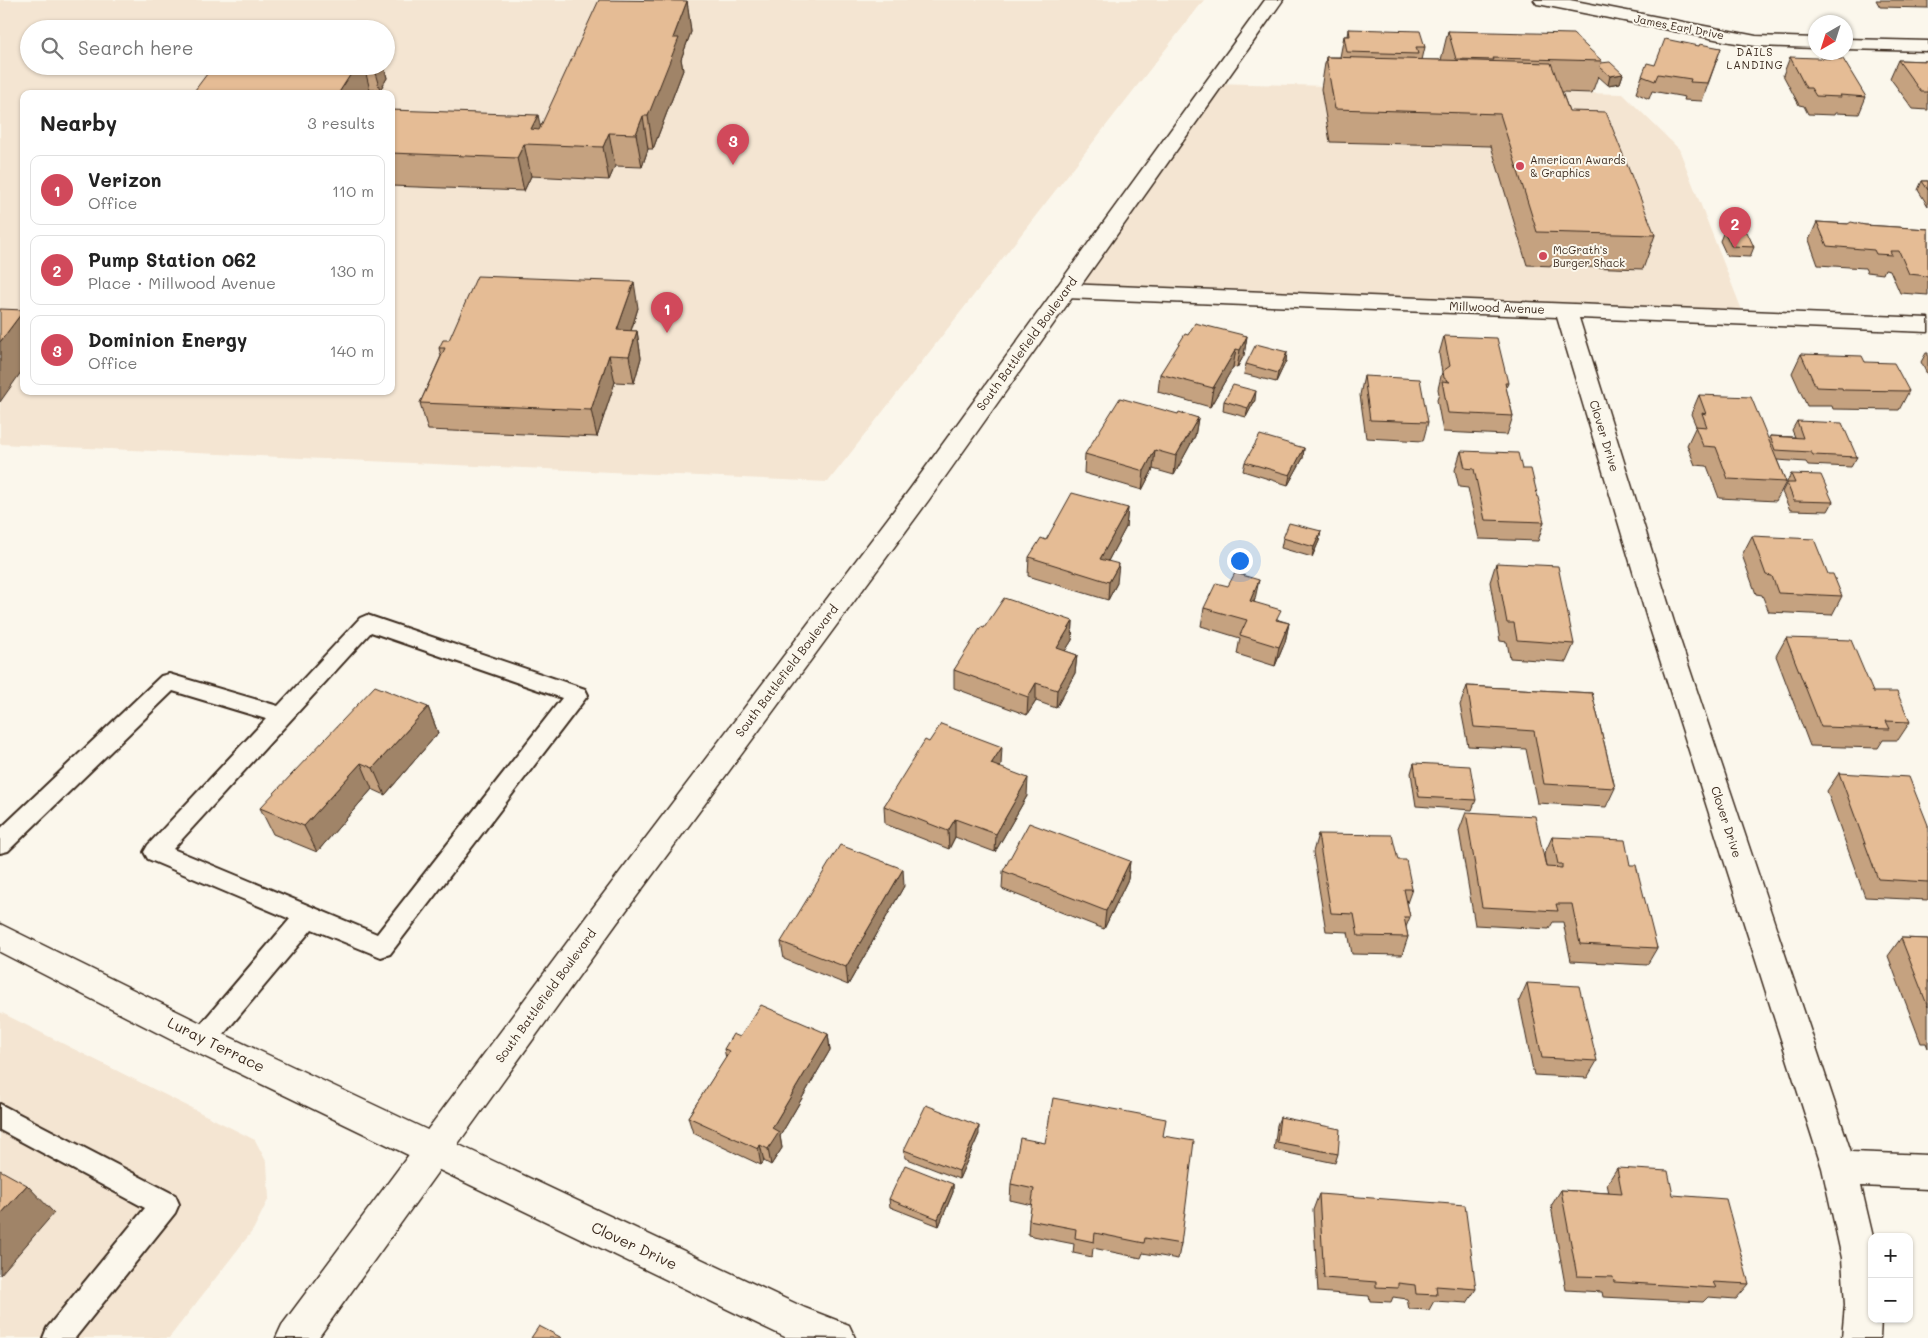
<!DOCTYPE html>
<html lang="en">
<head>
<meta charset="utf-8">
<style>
  body { margin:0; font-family:Mali,sans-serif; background:#f2f2f2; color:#222 }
  .controls { position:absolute; right:15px; bottom:15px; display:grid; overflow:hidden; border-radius:10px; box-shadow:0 1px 4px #0004 }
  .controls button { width:45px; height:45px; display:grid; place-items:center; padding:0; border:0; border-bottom:1px solid #e0e0e0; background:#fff; color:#222; font:25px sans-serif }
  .compass { position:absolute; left:1808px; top:15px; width:45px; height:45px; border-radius:50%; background:#fff; box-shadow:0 1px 4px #0004; rotate:219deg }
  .you { position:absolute; left:1239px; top:560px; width:18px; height:18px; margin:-12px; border:4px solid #fff; border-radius:50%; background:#1a73e8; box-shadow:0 0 0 8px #1a73e833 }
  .badge { display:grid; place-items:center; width:32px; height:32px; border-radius:50%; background:#d1495b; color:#fff; font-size:16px; font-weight:700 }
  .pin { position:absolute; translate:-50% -41px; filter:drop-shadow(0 1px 2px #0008) }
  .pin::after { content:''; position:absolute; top:26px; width:18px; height:15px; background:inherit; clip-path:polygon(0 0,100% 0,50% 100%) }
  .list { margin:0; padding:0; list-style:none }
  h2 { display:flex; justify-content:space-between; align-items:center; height:65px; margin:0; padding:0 20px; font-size:21px }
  h2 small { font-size:16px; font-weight:400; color:#767676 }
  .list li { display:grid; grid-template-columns:32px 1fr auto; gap:15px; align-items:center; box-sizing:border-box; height:70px; margin:0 10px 10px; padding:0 10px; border:1px solid #e0e0e0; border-radius:10px }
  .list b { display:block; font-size:19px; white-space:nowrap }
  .list p { margin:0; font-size:16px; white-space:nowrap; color:#767676 }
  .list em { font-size:16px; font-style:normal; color:#767676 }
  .icon { flex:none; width:28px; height:28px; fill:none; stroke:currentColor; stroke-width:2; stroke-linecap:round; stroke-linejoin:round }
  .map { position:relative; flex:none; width:1928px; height:1338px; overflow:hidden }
  .search { position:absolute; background:#fff; box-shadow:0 1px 4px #0004; left:20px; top:20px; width:375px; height:55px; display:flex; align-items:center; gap:12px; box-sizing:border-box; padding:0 18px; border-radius:28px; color:#767676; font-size:19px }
  .panel { position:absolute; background:#fff; box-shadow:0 1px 4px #0004; left:20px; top:90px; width:375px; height:305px; border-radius:10px }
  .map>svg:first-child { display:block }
  .built { fill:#f4e5d2; fill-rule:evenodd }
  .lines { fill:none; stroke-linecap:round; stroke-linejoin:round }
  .service-casing { stroke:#3b2a1e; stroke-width:4 }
  .minor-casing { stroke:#3b2a1e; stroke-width:3 }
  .primary-casing { stroke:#3b2a1e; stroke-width:3 }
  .service { fill:#fbf7ec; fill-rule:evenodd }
  .minor { fill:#fbf7ec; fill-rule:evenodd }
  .primary { fill:#fbf7ec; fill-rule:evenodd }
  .wall { fill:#c5a280; stroke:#3b2a1e }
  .shaded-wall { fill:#a08468; stroke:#3b2a1e }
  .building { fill:#e5bc95; stroke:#3b2a1e }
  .poi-dot { fill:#d1495b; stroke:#fbf7ec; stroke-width:2 }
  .labels { text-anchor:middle; stroke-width:4; stroke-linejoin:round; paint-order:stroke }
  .far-street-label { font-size:11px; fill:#3b2a1e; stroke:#fbf7ec }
  .far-neighbourhood-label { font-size:11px; letter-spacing:1px; fill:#3b2a1e; stroke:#fbf7ec }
  .far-poi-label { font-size:11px; fill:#3b2a1e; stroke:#fbf7ec; text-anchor:start }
  .street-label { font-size:12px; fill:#3b2a1e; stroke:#fbf7ec }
  .near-street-label { font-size:15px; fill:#3b2a1e; stroke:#fbf7ec }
</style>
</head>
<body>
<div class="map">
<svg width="1928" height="1338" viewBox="0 0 1928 1338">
  <rect width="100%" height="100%" fill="#fbf7ec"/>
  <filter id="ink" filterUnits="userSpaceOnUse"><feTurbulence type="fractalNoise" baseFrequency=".02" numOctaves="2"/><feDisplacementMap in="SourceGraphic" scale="10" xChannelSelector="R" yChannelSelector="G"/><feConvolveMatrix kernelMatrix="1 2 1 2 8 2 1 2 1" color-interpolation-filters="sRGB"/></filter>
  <g filter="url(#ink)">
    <!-- built -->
    <g class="built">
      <path d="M0,0H1204L828,482L0,444ZM29,29H386V66H29ZM24,94H391V391H24Z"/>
      <polygon points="1213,83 1623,94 1679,149 1745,318 1065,291"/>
      <polygon points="0,1012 255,1140 267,1163 269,1198 253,1230 169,1338 0,1338"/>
    </g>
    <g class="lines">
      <!-- service casing -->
      <g class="service-casing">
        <g id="service">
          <path d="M367,615L585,689L588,695L390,954L381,957L312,929L212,1048L203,1051L194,1048L190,1040L194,1032L290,919L148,859L144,852L148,845L266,719L173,691L8,851L0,853V829L161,676L169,674L278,706L360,618ZM371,632L562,698L377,934L173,849Z"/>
          <polygon points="0,1104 175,1195 179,1204 175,1213 75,1338 43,1338 47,1328 145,1208 0,1130"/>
        </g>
      </g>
      <!-- minor casing -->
      <g class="minor-casing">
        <g id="minor">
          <polygon points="1534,0 1570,0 1756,36 1816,38 1816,48 1756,46 1730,42 1543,5 1537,4"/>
          <polygon points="1846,39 1928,41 1928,51 1846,49"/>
          <polygon points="1065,284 1928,318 1928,332 1579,318 1674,622 1851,1152 1928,1155 1928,1189 1861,1186 1873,1237 1872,1319 1881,1319 1880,1338 1842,1338 1845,1305 1842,1258 1822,1168 1648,622 1557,317 1065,298 1057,296 1054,291 1057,286"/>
          <polygon points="0,924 215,1030 805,1308 849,1325 855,1338 785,1337 191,1050 0,952"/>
        </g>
      </g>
      <!-- primary casing -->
      <g class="primary-casing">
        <polygon id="primary" points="1265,0 1283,0 928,501 617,923 318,1338 276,1338 282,1325 595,905 910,489"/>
      </g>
      <!-- service -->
      <use href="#service" class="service"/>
      <!-- minor -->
      <use href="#minor" class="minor"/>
      <!-- primary -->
      <use href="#primary" class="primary"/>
    </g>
    <!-- wall -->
    <g class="wall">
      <polygon points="1876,0 1928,0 1928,8 1880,7"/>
      <polygon points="687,1 691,32 681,59 683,70 653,149 648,149 642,167 615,166 609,180 531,176 524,191 391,186 391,110 540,126"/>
      <polygon points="1349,29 1425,47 1422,60 1441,60 1448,31 1602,61 1601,63 1623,74 1620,83 1608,85 1598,76 1592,93 1562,92 1569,111 1655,235 1643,269 1527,265 1491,146 1330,142 1321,89 1326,57 1340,57 1344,36 1348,36"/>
      <polygon points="1699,46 1721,48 1702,101 1684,100 1685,97 1652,91 1649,99 1636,93 1642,76 1655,65"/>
      <polygon points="1790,57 1866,97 1859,114 1835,113 1834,115 1808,114 1804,106 1799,105 1783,75"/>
      <polygon points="1898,60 1928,61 1928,110 1913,109 1890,78"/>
      <polygon points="213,66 384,66 387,78 380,90 370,90"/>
      <polygon points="1922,181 1928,181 1928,206 1918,190"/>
      <polygon points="1817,222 1928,229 1928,295 1900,293 1890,270 1885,269 1883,274 1867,272 1865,268 1818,265 1809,240"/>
      <polygon points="1724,231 1754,247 1750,257 1727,256 1720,241"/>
      <polygon points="638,308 631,331 637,331 641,358 634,383 615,382 597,437 428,430 420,403 441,356 439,348 449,340"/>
      <polygon points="1188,335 1247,336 1244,355 1237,368 1233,367 1210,407 1158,392 1160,374"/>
      <polygon points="1444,336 1508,383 1506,388 1513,416 1507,435 1443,432 1437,400 1439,394 1438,389 1442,372 1439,354"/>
      <polygon points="1287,352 1286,361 1276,382 1244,374 1246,364"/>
      <polygon points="1926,353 1928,353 1928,376 1921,362"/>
      <polygon points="1801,354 1865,362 1909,391 1899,410 1833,409 1832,406 1807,406 1792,373"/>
      <polygon points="1364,376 1428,422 1423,441 1366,438 1360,395"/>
      <polygon points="1699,395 1768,440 1770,436 1795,437 1792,430 1797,421 1857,457 1851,467 1808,465 1806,462 1777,460 1786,482 1776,501 1719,498 1707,466 1695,465 1687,445 1696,426 1691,414"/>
      <polygon points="1255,400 1246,417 1223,411 1224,401"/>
      <polygon points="1178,414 1198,418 1195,436 1174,475 1153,469 1142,490 1084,473 1085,454"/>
      <polygon points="1304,448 1303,458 1288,485 1243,471 1245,462"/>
      <polygon points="1461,451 1522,469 1544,522 1538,541 1479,539 1468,488 1459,487 1455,470"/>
      <polygon points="1791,474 1833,502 1828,511 1790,510 1782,492"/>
      <polygon points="1128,508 1126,527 1108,561 1117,583 1108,600 1028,576 1029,557 1046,540"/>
      <polygon points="1321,531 1319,541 1312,557 1281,548 1283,538"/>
      <polygon points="1752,536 1842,596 1832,615 1769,612 1762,595 1756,594 1742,555"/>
      <polygon points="1496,563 1574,644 1566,662 1510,658 1507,642 1500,641 1490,582"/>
      <polygon points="1255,599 1254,602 1279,620 1289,623 1285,642 1275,666 1237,654 1240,638 1201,626 1204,608"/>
      <polygon points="1073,621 1072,640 1065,651 1077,655 1075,673 1056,708 1036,701 1027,715 954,688 954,670 984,628"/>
      <polygon points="1786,638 1873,692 1910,722 1898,740 1883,740 1878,748 1810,746 1776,656"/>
      <polygon points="1467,686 1592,693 1615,788 1606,807 1537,803 1526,749 1468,746 1460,705"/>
      <polygon points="428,707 438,733 385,795 372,789 317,852 273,834 260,808"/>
      <polygon points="929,742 1001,765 1000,768 1027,796 995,852 955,837 949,849 885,824 884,806"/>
      <polygon points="1414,763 1476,800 1472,810 1416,806 1411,773"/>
      <polygon points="1839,773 1928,825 1928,900 1865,897 1827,791"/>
      <polygon points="1466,812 1546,867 1544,855 1552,837 1630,865 1657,948 1647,965 1571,961 1563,922 1553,922 1549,929 1475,925 1459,831"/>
      <polygon points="1318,834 1398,860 1412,889 1407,903 1410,917 1406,927 1408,937 1402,955 1352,954 1348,932 1326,931 1313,852"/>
      <polygon points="1130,861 1128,879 1104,929 1002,889 1003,871"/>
      <polygon points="904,886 848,985 784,959 781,942"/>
      <polygon points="1901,938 1928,939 1928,1048 1926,1043 1921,1043 1888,956"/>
      <polygon points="1527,983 1597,1061 1587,1078 1534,1075 1519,1001"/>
      <polygon points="828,1034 830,1050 780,1136 782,1148 771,1165 764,1161 761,1165 693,1133 688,1117 726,1058 724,1049 740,1037"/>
      <polygon points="1280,1117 1338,1154 1335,1163 1274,1150 1277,1125"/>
      <polygon points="979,1134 959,1179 905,1158 904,1150"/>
      <polygon points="1163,1136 1181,1244 1178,1259 1143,1253 1141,1258 1093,1248 1092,1257 1073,1253 1074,1244 1028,1235 1029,1220 1032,1205 1010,1200 1011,1184 1045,1143"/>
      <polygon points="1617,1168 1673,1195 1749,1284 1736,1299 1708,1297 1703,1302 1603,1297 1602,1292 1566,1290 1551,1206 1561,1190 1609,1193 1607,1184"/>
      <polygon points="953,1184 953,1192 939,1226 890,1207 889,1199"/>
      <polygon points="1319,1194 1476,1289 1467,1303 1434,1301 1429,1310 1409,1309 1407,1299 1393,1297 1391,1302 1370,1301 1369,1296 1318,1292 1313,1210"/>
    </g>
    <!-- shaded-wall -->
    <g class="shaded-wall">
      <polygon points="687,1 691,32 681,59 683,70 653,149 648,116 673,38"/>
      <polygon points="356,66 364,66 370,90 368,94 338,94"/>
      <polygon points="373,66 384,66 387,78 380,90"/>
      <polygon points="1623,74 1620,83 1608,85 1610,76"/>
      <polygon points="538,115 544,144 531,129"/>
      <polygon points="643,116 648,149 642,167 636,134"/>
      <polygon points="609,133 615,166 609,180 603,147"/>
      <polygon points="524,144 531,176 524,191 517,158"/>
      <polygon points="634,282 638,308 623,356 617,330"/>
      <polygon points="24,310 24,368 0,402 0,342"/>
      <polygon points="637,331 641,358 634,383 629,356"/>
      <polygon points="1247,336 1244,355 1237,368 1240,350"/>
      <polygon points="1236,349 1233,367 1210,407 1213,388"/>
      <polygon points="1287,352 1286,361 1276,382 1278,373"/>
      <polygon points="609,355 615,382 597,437 591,410"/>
      <polygon points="1256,391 1255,400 1246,417 1248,408"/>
      <polygon points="1198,418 1195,436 1174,475 1176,456"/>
      <polygon points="1304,448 1303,458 1288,485 1290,475"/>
      <polygon points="1155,450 1153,469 1142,490 1144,471"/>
      <polygon points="1128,508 1126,527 1099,578 1100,559"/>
      <polygon points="1321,531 1319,541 1312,557 1314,547"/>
      <polygon points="1119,564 1117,583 1108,600 1109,582"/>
      <polygon points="1259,580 1255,599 1246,620 1250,601"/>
      <polygon points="1073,621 1072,640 1056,666 1057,648"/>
      <polygon points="1289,623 1285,642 1275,666 1279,647"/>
      <polygon points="1077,655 1075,673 1056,708 1057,690"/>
      <polygon points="1036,683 1036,701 1027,715 1028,697"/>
      <polygon points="428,707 438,733 385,795 373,768"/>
      <polygon points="1002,747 1001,765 991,783 991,764"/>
      <polygon points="361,763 372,789 317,852 304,826"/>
      <polygon points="1028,778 1027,796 995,852 996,834"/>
      <polygon points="955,819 955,837 949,849 948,831"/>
      <polygon points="1130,861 1128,879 1104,929 1106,911"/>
      <polygon points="903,869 904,886 848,985 846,967"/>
      <polygon points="828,1034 830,1050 780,1136 782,1148 771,1165 768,1149 772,1128"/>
      <polygon points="979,1126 979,1134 959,1179 959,1171"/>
      <polygon points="760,1145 764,1161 761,1165 758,1149"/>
      <polygon points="953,1184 953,1192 939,1226 938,1219"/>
      <polygon points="27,1185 54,1213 0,1275 0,1215"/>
    </g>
    <!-- building -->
    <g class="building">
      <polygon points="599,0 687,1 673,38 679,38 648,116 643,116 636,134 609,133 603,147 524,144 517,158 391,153 391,110 538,115 531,129 539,130"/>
      <polygon points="1349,29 1420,31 1425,47 1416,47 1418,54 1347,52 1344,36 1350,36"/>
      <polygon points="1448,31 1573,34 1602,61 1493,58 1494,60 1456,59"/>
      <polygon points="1665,39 1699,46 1700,44 1721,48 1708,83 1690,82 1691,79 1658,74 1655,81 1642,76 1647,63 1655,65"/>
      <polygon points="1326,57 1551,63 1569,111 1606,112 1655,235 1537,232 1500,114 1335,109"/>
      <polygon points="1790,57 1843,59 1866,97 1840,95 1841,97 1816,96 1811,88 1806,88"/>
      <polygon points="1898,60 1928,61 1928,92 1921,92"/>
      <polygon points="1610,62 1623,74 1610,76 1600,67 1601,63"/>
      <polygon points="213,66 356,66 338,94 192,94"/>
      <polygon points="1922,181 1928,181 1928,190"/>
      <polygon points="1817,222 1848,224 1851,222 1865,225 1928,229 1928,276 1909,274 1899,251 1890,251 1892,255 1876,254 1874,250 1827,246"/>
      <polygon points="1724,231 1747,232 1754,247 1731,246"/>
      <polygon points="477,276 634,282 617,330 637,331 629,356 609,355 591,410 420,403 445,348 439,348 443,340 449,340"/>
      <polygon points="0,309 24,310 0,342"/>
      <polygon points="1195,323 1247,336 1240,350 1236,349 1213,388 1160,374 1185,334 1188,335"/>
      <polygon points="1444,336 1497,338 1508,383 1505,383 1513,416 1448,413 1442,381 1450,382 1444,378 1443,371 1450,366"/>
      <polygon points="1256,344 1287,352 1278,373 1246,364"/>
      <polygon points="1801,354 1862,356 1865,362 1894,363 1909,391 1843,390 1842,388 1816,387"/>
      <polygon points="1364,376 1420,379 1428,422 1370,420"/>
      <polygon points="1233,385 1256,391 1248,408 1224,401"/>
      <polygon points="1699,395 1751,397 1786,482 1728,479 1716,447 1703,446 1695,426 1707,427 1702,413 1706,414"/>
      <polygon points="1120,398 1178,414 1179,412 1198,418 1176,456 1155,450 1144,471 1085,454"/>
      <polygon points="1797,421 1842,423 1857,457 1813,455 1811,452 1775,450 1770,436 1803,438"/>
      <polygon points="1260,435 1304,448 1290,475 1245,462"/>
      <polygon points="1461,451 1518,453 1522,469 1531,469 1544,522 1485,520 1474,469 1465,468"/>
      <polygon points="1791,474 1821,475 1833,502 1794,501 1787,483 1795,483"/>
      <polygon points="1072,493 1128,508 1100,559 1119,564 1109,582 1029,557 1041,538 1046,540"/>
      <polygon points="1289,523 1321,531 1314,547 1283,538"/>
      <polygon points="1752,536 1814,539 1828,574 1833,574 1842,596 1778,593 1772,576 1766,575"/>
      <polygon points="1496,563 1558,566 1574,644 1517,640 1514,623 1507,623"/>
      <polygon points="1235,573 1259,580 1250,601 1281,610 1276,620 1289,623 1279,647 1240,635 1247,620 1204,608 1216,583 1228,586"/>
      <polygon points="1004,598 1073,621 1057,648 1077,655 1057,690 1036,683 1028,697 954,670 981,627 984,628"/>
      <polygon points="1786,638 1851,640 1873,692 1897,692 1910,722 1886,721 1890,729 1821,727"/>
      <polygon points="375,686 428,707 373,768 361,763 304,826 260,808"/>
      <polygon points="1467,686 1592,693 1615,788 1544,784 1534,731 1474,727"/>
      <polygon points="941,724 1002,747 991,764 1028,778 996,834 955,819 948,831 884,806 925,740 929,742"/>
      <polygon points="1414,763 1470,766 1476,800 1419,797"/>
      <polygon points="1839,773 1909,777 1928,825 1928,882 1878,879"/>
      <polygon points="1466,812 1535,816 1546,867 1562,868 1562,864 1558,864 1552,837 1625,840 1630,865 1636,865 1657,948 1580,944 1572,904 1556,904 1558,911 1482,907"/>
      <polygon points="1029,823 1130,861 1106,911 1003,871"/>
      <polygon points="1318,834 1392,835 1398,860 1406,860 1412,889 1404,889 1410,917 1404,917 1408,937 1358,936 1354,914 1331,913"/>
      <polygon points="840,845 903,869 846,967 781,942"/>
      <polygon points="1901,938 1928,939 1928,1007"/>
      <polygon points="1527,983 1579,986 1597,1061 1542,1058"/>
      <polygon points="761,1005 828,1034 772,1128 779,1132 768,1149 760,1145 758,1149 688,1117 730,1051 724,1049 733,1034 740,1037"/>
      <polygon points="1053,1098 1166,1119 1163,1136 1194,1141 1181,1244 1145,1238 1144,1243 1095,1233 1094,1242 1075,1238 1076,1229 1029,1220 1034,1189 1011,1184 1020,1138 1045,1143"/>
      <polygon points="926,1105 979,1126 959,1171 904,1150"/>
      <polygon points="1280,1117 1340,1129 1338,1154 1277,1142"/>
      <polygon points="905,1165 953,1184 938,1219 889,1199"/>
      <polygon points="1617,1168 1668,1171 1673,1195 1726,1199 1749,1284 1713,1282 1716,1288 1614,1282 1613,1277 1577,1276 1561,1190 1622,1194"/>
      <polygon points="0,1170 27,1185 0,1215"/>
      <polygon points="1319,1194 1465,1205 1476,1289 1436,1286 1437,1295 1416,1294 1415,1285 1398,1283 1398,1288 1376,1287 1376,1282 1324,1278"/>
      <polygon points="539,1326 562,1338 531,1338"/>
    </g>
  </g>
  <!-- markers -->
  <g class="poi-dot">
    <circle cx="1520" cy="166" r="5"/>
    <circle cx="1543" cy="256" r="5"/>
  </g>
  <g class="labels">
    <!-- far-street labels -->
    <g class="far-street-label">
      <text transform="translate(1679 27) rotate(11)" y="4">James Earl Drive</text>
    </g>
    <!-- far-neighbourhood labels -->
    <g class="far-neighbourhood-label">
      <text x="1755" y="56">DAILS<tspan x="1755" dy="13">LANDING</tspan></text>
    </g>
    <!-- far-poi labels -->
    <g class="far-poi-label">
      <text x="1530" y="164">American Awards<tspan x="1530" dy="13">&amp; Graphics</tspan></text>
      <text x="1553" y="254">McGrath's<tspan x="1553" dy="13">Burger Shack</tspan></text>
    </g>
    <!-- street labels -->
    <g class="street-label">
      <text transform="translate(1497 308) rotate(2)" y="4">Millwood Avenue</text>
      <text transform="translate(1027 344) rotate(-54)" y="4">South Battlefield Boulevard</text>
      <text transform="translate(1604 436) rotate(73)" y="4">Clover Drive</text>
      <text transform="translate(787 671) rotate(-53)" y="4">South Battlefield Boulevard</text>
      <text transform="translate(1726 822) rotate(72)" y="4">Clover Drive</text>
      <text transform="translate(546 996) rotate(-54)" y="4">South Battlefield Boulevard</text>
    </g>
    <!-- near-street labels -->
    <g class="near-street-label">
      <text transform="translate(216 1045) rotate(26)" y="5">Luray Terrace</text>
      <text transform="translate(634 1246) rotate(25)" y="5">Clover Drive</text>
    </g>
  </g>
</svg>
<div class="controls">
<button>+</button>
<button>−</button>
</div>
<svg class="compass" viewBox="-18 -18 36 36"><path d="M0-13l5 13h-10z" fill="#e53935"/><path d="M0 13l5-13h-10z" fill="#767676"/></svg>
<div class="you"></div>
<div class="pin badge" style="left:667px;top:333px">1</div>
<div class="pin badge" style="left:1735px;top:248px">2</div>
<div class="pin badge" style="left:733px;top:165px">3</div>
<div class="search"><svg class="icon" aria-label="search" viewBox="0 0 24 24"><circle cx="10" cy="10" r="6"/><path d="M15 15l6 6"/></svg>Search here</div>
<section class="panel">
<h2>Nearby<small>3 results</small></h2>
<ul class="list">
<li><span class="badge">1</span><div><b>Verizon</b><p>Office</p></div><em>110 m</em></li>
<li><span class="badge">2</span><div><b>Pump Station 062</b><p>Place · Millwood Avenue</p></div><em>130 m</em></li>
<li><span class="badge">3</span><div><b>Dominion Energy</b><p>Office</p></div><em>140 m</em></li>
</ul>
</section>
</div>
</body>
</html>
